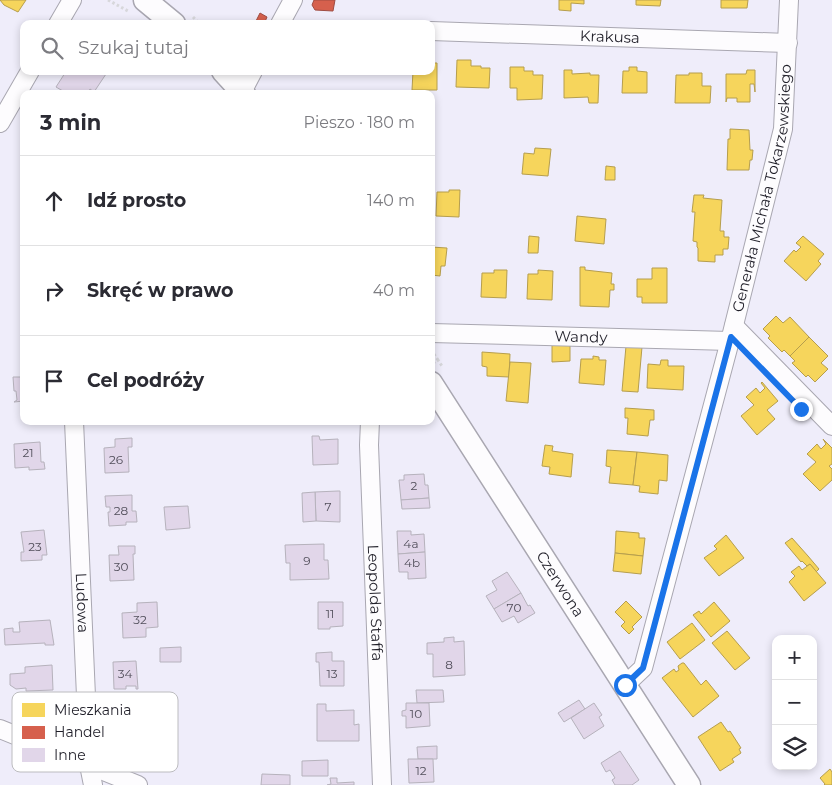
<!DOCTYPE html>
<html lang="pl">
<head>
<meta charset="utf-8">
<style>
  body { margin:0; font-family:Montserrat,sans-serif; background:#f2f2f3; color:#2b2b33 }
  .controls { position:absolute; right:15px; bottom:15px; display:grid; overflow:hidden; border-radius:10px; box-shadow:0 2px 8px #0003 }
  .controls button { width:45px; height:45px; display:grid; place-items:center; padding:0; border:0; border-bottom:1px solid #e1e1e2; background:#fff; color:#2b2b33; font:25px sans-serif }
  .stop { position:absolute; width:15px; height:15px; margin:-11px; border:4px solid #1a73e8; border-radius:50%; background:#fff }
  .stop.end { background:#1a73e8; border-color:#fff; box-shadow:0 1px 5px #0008 }
  .list { margin:0; padding:0; list-style:none }
  h2 { display:flex; justify-content:space-between; align-items:center; height:65px; margin:0; padding:0 20px; font-size:21px }
  h2 small { font-size:16px; font-weight:400; color:#7c7c81 }
  .list li { display:grid; grid-template-columns:32px 1fr auto; gap:15px; align-items:center; box-sizing:border-box; height:90px; padding:0 20px; border-top:1px solid #e1e1e2 }
  .list b { display:block; font-size:19px; white-space:nowrap }
  .list em { font-size:16px; font-style:normal; color:#7c7c81 }
  .icon { flex:none; width:28px; height:28px; fill:none; stroke:currentColor; stroke-width:2; stroke-linecap:round; stroke-linejoin:round }
  .map { position:relative; flex:none; width:832px; height:785px; overflow:hidden }
  .search { position:absolute; background:#fff; box-shadow:0 2px 8px #0003; left:20px; top:20px; width:415px; height:55px; display:flex; align-items:center; gap:12px; box-sizing:border-box; padding:0 18px; border-radius:10px; color:#7c7c81; font-size:19px }
  .panel { position:absolute; background:#fff; box-shadow:0 2px 8px #0003; left:20px; top:90px; width:415px; height:335px; border-radius:10px }
  .map>svg:first-child { display:block }
  .homes { fill:#f6d55c; stroke:#b69e4d }
  .shops { fill:#d6604d; stroke:#9f4c42 }
  .building { fill:#e1d6e9; stroke:#b6b2bc }
  .lines { fill:none; stroke-linecap:round; stroke-linejoin:round }
  .minor-casing { stroke:#a9a7b1; stroke-width:20 }
  .major-casing { stroke:#a9a7b1; stroke-width:25 }
  .path { stroke:#d7d7db; stroke-width:3; stroke-dasharray:2.5 2.5; stroke-linecap:butt }
  .minor { stroke:#fdfcfe; stroke-width:18 }
  .major { stroke:#fdfcfe; stroke-width:22 }
  .route { stroke:#1a73e8; stroke-width:6 }
  .labels { text-anchor:middle; stroke-width:5; stroke-linejoin:round; paint-order:stroke }
  .number-label { font-size:12px; fill:#514e5a }
  .street-label { font-size:15px; fill:#201f29; stroke:#fff }
  .key { fill:#fff; stroke:#bcbcbf; stroke-width:1 }
  .key-label { font-size:14px; fill:#201f29 }
</style>
</head>
<body>
<div class="map">
<svg width="832" height="785" viewBox="0 0 832 785">
  <rect width="100%" height="100%" fill="#efedfa"/>
  <!-- homes -->
  <g class="homes">
    <polygon points="0,0 26,0 18,12 4,5"/>
    <polygon points="559,0 584,0 584,4 571,3 571,11 559,10"/>
    <polygon points="636,0 661,0 660,6 636,5"/>
    <polygon points="721,0 748,0 747,8 721,8"/>
    <polygon points="457,60 471,60 471,66 481,66 481,68 490,68 489,88 456,87"/>
    <polygon points="431,63 437,63 437,90 412,90 413,71 431,71"/>
    <polygon points="510,67 524,67 524,71 533,71 533,75 543,75 542,99 517,100 517,88 510,88"/>
    <polygon points="629,67 637,67 637,71 647,72 647,93 622,93 623,71 629,71"/>
    <polygon points="564,70 572,70 572,74 590,73 590,75 599,75 598,103 589,103 588,97 564,98"/>
    <polygon points="747,70 755,70 755,92 754,84 750,84 750,102 737,102 737,98 727,98 726,102 726,74 746,74"/>
    <polygon points="689,73 702,73 702,86 711,86 710,103 675,103 676,75 689,75"/>
    <polygon points="730,129 749,130 750,150 753,150 752,160 750,160 749,170 727,170 728,139 730,139"/>
    <polygon points="535,148 551,149 548,176 522,174 524,153 534,154"/>
    <polygon points="606,166 615,167 615,180 605,180"/>
    <polygon points="449,190 460,190 459,217 436,216 437,192 449,192"/>
    <polygon points="694,195 704,195 703,198 722,200 720,231 724,231 724,237 729,237 728,249 723,249 723,255 715,255 715,262 698,261 698,248 697,247 697,242 693,241 695,212 692,212"/>
    <polygon points="577,216 606,219 604,244 575,241"/>
    <polygon points="529,236 539,237 538,253 528,253"/>
    <polygon points="803,236 824,254 818,261 821,264 806,281 784,261 794,250 796,252 801,247 796,243"/>
    <polygon points="431,247 447,248 445,266 441,266 440,276 431,275"/>
    <polygon points="580,267 585,267 585,270 612,273 611,284 614,284 614,290 610,290 609,307 580,306"/>
    <polygon points="652,268 667,268 667,303 642,303 642,297 637,297 637,279 652,279"/>
    <polygon points="494,270 507,270 506,298 481,297 482,273 494,273"/>
    <polygon points="538,270 553,271 552,300 527,299 528,274 538,274"/>
    <polygon points="776,316 783,323 790,317 809,337 790,356 784,350 782,352 768,338 770,336 763,329"/>
    <polygon points="809,337 828,356 821,363 828,369 815,382 808,375 806,377 792,363 795,361 790,356"/>
    <polygon points="552,345 570,345 570,361 552,362"/>
    <polygon points="626,346 642,347 638,392 622,391"/>
    <polygon points="482,352 510,354 509,377 487,376 487,367 482,366"/>
    <polygon points="593,356 599,357 599,360 606,360 604,385 579,383 581,359 593,359"/>
    <polygon points="661,360 668,360 668,366 684,366 683,390 647,388 648,364 660,365"/>
    <polygon points="510,362 531,363 528,403 506,401"/>
    <polygon points="762,382 778,401 767,410 775,419 757,435 741,416 754,405 746,397 756,388 760,393 765,388 761,383"/>
    <polygon points="625,408 654,410 654,420 650,420 648,436 627,434 628,418 625,418"/>
    <polygon points="823,439 832,448 832,464 829,466 832,469 832,480 820,491 803,474 816,462 807,454 817,444 821,449 826,444"/>
    <polygon points="545,445 553,446 552,451 573,454 571,477 549,474 550,467 542,466"/>
    <polygon points="607,450 637,452 633,485 609,483 611,467 606,466"/>
    <polygon points="637,452 668,455 667,481 659,480 658,494 639,492 640,486 633,485"/>
    <polygon points="616,531 639,533 639,538 645,538 643,556 615,553"/>
    <polygon points="726,535 744,558 719,576 704,558 717,549 714,546"/>
    <polygon points="792,538 808,556 819,569 816,572 810,564 807,566 802,561 801,562 785,543"/>
    <polygon points="615,553 643,556 641,574 613,571"/>
    <polygon points="810,564 826,583 804,601 789,582 795,576 791,572 799,566 802,570"/>
    <polygon points="626,601 642,617 632,627 634,629 629,634 621,626 625,622 615,612"/>
    <polygon points="714,602 730,621 711,637 693,615 699,611 701,614"/>
    <polygon points="692,623 705,640 680,659 667,642"/>
    <polygon points="727,631 750,658 735,670 712,643"/>
    <polygon points="682,663 684,663 701,685 706,680 719,696 693,717 662,678 674,669 676,672 679,670 678,666"/>
    <polygon points="721,722 728,732 730,731 741,748 739,749 741,753 732,759 734,762 720,771 698,737"/>
    <polygon points="830,769 832,772 832,785 824,785 825,784 820,778"/>
  </g>
  <!-- shops -->
  <g class="shops">
    <polygon points="314,0 335,0 333,11 315,10 312,5"/>
    <polygon points="260,13 267,17 264,24 256,21"/>
  </g>
  <!-- building -->
  <g class="building">
    <polygon points="68,71 108,71 94,92 90,89 87,94 68,94 56,87 65,73 66,74"/>
    <polygon points="13,377 24,377 24,401 14,402 17,400 16,391 14,391"/>
    <polygon points="312,436 319,436 320,440 338,439 338,464 313,465"/>
    <polygon points="132,438 132,447 128,447 129,472 105,473 104,448 115,447 115,439"/>
    <polygon points="40,442 41,462 44,462 45,469 29,470 29,467 15,468 14,444"/>
    <polygon points="424,474 425,485 428,485 429,498 401,500 399,480 404,480 404,475"/>
    <polygon points="338,491 340,491 340,522 316,521 315,492"/>
    <polygon points="315,492 316,521 303,522 302,493"/>
    <polygon points="132,495 132,511 136,511 137,522 126,522 126,525 109,526 108,512 110,512 110,507 106,507 105,496"/>
    <polygon points="429,498 430,508 402,509 401,500"/>
    <polygon points="188,506 190,528 166,530 164,507"/>
    <polygon points="44,530 47,555 42,555 42,560 21,561 21,552 24,552 21,532"/>
    <polygon points="397,531 411,531 411,535 424,534 425,552 398,554"/>
    <polygon points="324,544 324,560 328,560 329,579 290,580 290,563 286,563 285,545"/>
    <polygon points="118,546 135,546 135,554 133,554 134,580 110,581 109,555 119,555"/>
    <polygon points="425,552 426,578 408,579 408,572 399,572 398,554"/>
    <polygon points="507,572 521,593 494,609 486,596 497,590 492,581"/>
    <polygon points="521,593 528,606 530,605 535,613 518,623 514,616 502,622 494,609"/>
    <polygon points="157,602 158,627 146,628 146,637 123,638 122,613 137,612 137,603"/>
    <polygon points="318,602 343,602 343,626 330,627 330,629 318,629"/>
    <polygon points="50,620 54,645 45,645 45,643 5,645 4,629 13,628 13,632 20,632 19,622"/>
    <polygon points="454,637 454,642 464,641 465,675 433,677 433,654 427,654 427,643 444,642 444,638"/>
    <polygon points="181,647 181,662 160,662 160,648"/>
    <polygon points="332,652 332,661 344,661 344,686 320,686 319,662 316,662 316,653"/>
    <polygon points="136,661 138,689 136,689 136,686 126,686 126,689 114,689 113,662"/>
    <polygon points="52,665 53,690 26,691 26,688 16,689 10,685 10,674 25,673 25,667"/>
    <polygon points="416,690 443,690 444,702 417,703"/>
    <polygon points="579,700 585,709 564,722 558,713"/>
    <polygon points="406,703 429,703 430,726 406,728 406,716 402,716 402,711 406,710"/>
    <polygon points="594,703 602,715 599,717 604,726 584,739 571,718"/>
    <polygon points="317,704 326,704 326,711 354,710 354,725 359,724 359,741 317,741"/>
    <polygon points="437,746 437,759 418,759 417,747"/>
    <polygon points="620,751 639,780 632,785 615,785 612,780 615,778 610,770 606,772 601,763"/>
    <polygon points="408,759 433,759 434,782 409,783"/>
    <polygon points="328,760 328,776 302,776 302,761"/>
    <polygon points="262,774 290,775 290,785 261,785"/>
    <polygon points="330,778 337,778 337,783 354,782 354,785 327,785 331,784"/>
  </g>
  <g class="lines">
    <!-- minor casing -->
    <g class="minor-casing">
      <g id="minor">
        <polyline points="58,24 72,0"/>
        <polyline points="280,24 293,0"/>
        <path id="s1" d="M431,31L788,43"/>
        <polyline points="241,94 253,71"/>
        <polyline points="0,123 30,71"/>
        <polyline points="734,326 832,426"/>
        <path id="s2" d="M431,333L730,341"/>
        <path id="s3" d="M74,421L89,765L93,785"/>
        <path id="s4" d="M370,421L369,445L382,785"/>
        <path id="s5" d="M625,685L643,668L731,337L783,129L789,0"/>
        <polyline points="0,729 138,785"/>
      </g>
    </g>
    <!-- major casing -->
    <g class="major-casing">
      <g id="major">
        <polyline points="145,0 174,24"/>
        <polyline points="223,71 244,94"/>
        <path id="s6" d="M431,383L689,785"/>
      </g>
    </g>
    <!-- path -->
    <g class="path">
      <polyline points="108,0 128,11"/>
      <polyline points="193,17 200,24"/>
      <polyline points="431,350 438,360"/>
      <polyline points="433,363 438,360 442,366"/>
    </g>
    <!-- minor -->
    <use href="#minor" class="minor"/>
    <!-- major -->
    <use href="#major" class="major"/>
  </g>
  <g class="lines">
    <!-- route -->
    <polyline class="route" points="625,685 643,668 731,337 801,409"/>
  </g>
  <g class="labels">
    <!-- number labels -->
    <g class="number-label">
      <text x="28" y="457">21</text>
      <text x="116" y="464">26</text>
      <text x="414" y="490">2</text>
      <text x="328" y="511">7</text>
      <text x="121" y="515">28</text>
      <text x="411" y="548">4a</text>
      <text x="35" y="551">23</text>
      <text x="307" y="565">9</text>
      <text x="412" y="567">4b</text>
      <text x="121" y="571">30</text>
      <text x="514" y="612">70</text>
      <text x="330" y="618">11</text>
      <text x="140" y="624">32</text>
      <text x="449" y="669">8</text>
      <text x="125" y="678">34</text>
      <text x="332" y="678">13</text>
      <text x="416" y="718">10</text>
      <text x="421" y="775">12</text>
    </g>
    <!-- street labels -->
    <g class="street-label">
      <text dy="5" stroke="none"><textPath href="#s1" startOffset="179">Krakusa</textPath></text>
      <text dy="5" stroke="none"><textPath href="#s5" startOffset="520">Generała Michała Tokarzewskiego</textPath></text>
      <text dy="5" stroke="none"><textPath href="#s2" startOffset="150">Wandy</textPath></text>
      <text dy="5" stroke="none"><textPath href="#s6" startOffset="239">Czerwona</textPath></text>
      <text dy="5" stroke="none"><textPath href="#s3" startOffset="182">Ludowa</textPath></text>
      <text dy="5" stroke="none"><textPath href="#s4" startOffset="182">Leopolda Staffa</textPath></text>
    </g>
  </g>
  <!-- legend -->
  <rect x="12" y="692" width="166" height="80" rx="8" class="key"/>
  <rect x="22" y="703" width="23" height="14" fill="#f6d55c"/>
  <rect x="22" y="726" width="23" height="13" fill="#d6604d"/>
  <rect x="22" y="748" width="23" height="14" fill="#e1d6e9"/>
  <g class="key-label">
    <text x="54" y="715">Mieszkania</text>
    <text x="54" y="737">Handel</text>
    <text x="54" y="760">Inne</text>
  </g>
</svg>
<div class="controls">
<button>+</button>
<button>−</button>
<button><svg class="icon" aria-label="layers" viewBox="0 0 24 24"><path d="M12 4l9 5-9 5-9-5zM3 14l9 5 9-5"/></svg></button>
</div>
<div class="stop" style="left:625px;top:685px"></div>
<div class="stop end" style="left:801px;top:409px"></div>
<div class="search"><svg class="icon" aria-label="search" viewBox="0 0 24 24"><circle cx="10" cy="10" r="6"/><path d="M15 15l6 6"/></svg>Szukaj tutaj</div>
<section class="panel">
<h2>3 min<small>Pieszo · 180 m</small></h2>
<ul class="list">
<li><svg class="icon" aria-label="ahead" viewBox="0 0 24 24"><path d="M12 20V5M6 11l6-6 6 6"/></svg><div><b>Idź prosto</b></div><em>140 m</em></li>
<li><svg class="icon" aria-label="right" viewBox="0 0 24 24"><path d="M7 20v-9h11M14 6l5 5-5 5"/></svg><div><b>Skręć w prawo</b></div><em>40 m</em></li>
<li><svg class="icon" aria-label="arrive" viewBox="0 0 24 24"><path d="M6 21V4h12l-3 4 3 4H6"/></svg><div><b>Cel podróży</b></div></li>
</ul>
</section>
</div>
</body>
</html>
